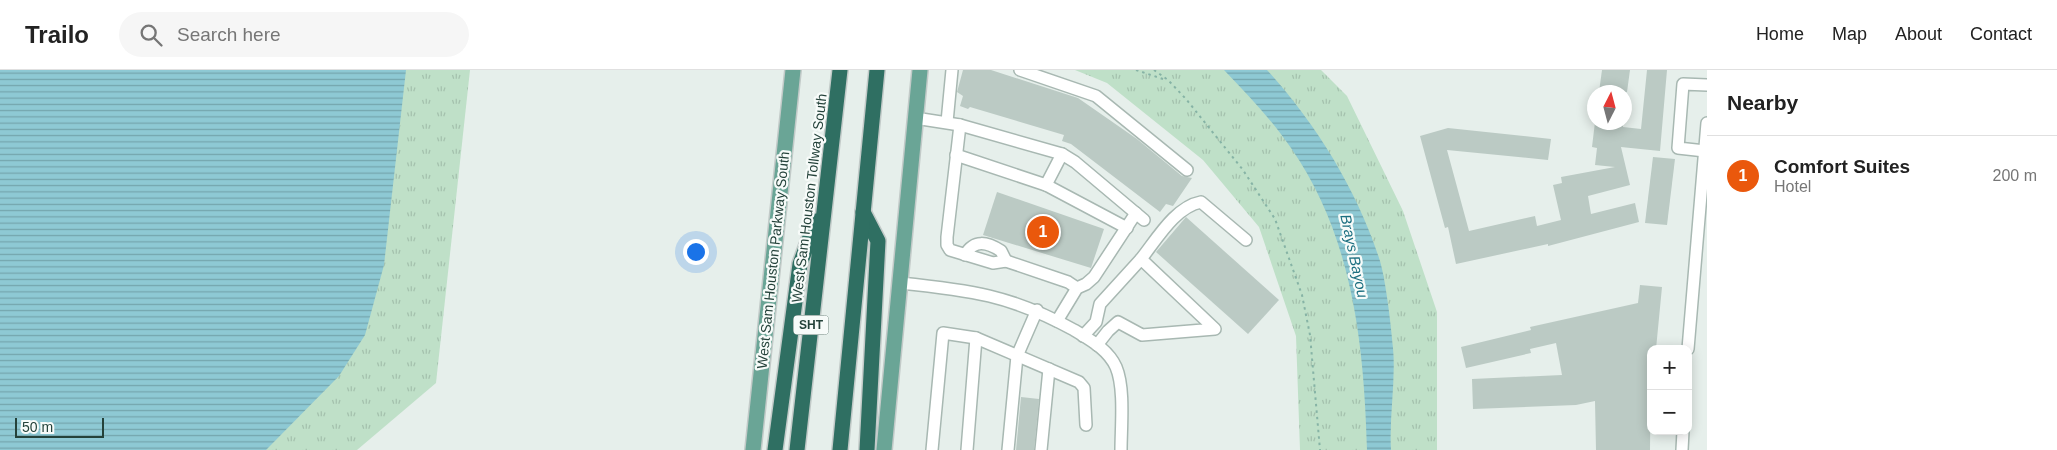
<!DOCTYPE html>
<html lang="en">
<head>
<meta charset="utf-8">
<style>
  body { margin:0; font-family:Arial,sans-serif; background:#f6f6f6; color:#222 }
  .controls { position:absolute; right:15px; bottom:15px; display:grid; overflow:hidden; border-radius:10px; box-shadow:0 2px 12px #0003 }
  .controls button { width:45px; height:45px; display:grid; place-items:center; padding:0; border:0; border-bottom:1px solid #e0e0e0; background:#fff; color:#222; font:25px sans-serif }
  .compass { position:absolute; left:1587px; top:15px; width:45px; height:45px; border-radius:50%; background:#fff; box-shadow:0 2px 12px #0003; rotate:6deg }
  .scale { position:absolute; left:15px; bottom:12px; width:89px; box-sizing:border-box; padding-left:5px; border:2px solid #24423a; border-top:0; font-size:14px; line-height:18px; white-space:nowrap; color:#24423a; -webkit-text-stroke:4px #f7fbf9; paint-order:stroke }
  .you { position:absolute; left:695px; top:181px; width:18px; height:18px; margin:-12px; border:4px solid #fff; border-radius:50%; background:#1a73e8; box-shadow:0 0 0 8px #1a73e833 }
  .badge { display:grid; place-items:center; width:32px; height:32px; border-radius:50%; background:#ea580c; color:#fff; font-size:16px; font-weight:700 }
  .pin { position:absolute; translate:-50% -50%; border:2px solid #fff; box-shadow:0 1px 5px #0006 }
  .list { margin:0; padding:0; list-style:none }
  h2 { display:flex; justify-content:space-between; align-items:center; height:65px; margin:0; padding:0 20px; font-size:21px }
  h2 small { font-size:16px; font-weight:400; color:#767676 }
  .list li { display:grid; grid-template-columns:32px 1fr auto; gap:15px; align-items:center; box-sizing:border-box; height:80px; padding:0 20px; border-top:1px solid #e0e0e0 }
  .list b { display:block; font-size:19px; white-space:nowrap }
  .list p { margin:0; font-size:16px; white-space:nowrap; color:#767676 }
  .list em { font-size:16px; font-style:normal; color:#767676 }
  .icon { flex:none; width:28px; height:28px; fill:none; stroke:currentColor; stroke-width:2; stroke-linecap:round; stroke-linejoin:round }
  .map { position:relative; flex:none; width:1707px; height:380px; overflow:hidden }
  header { display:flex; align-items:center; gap:30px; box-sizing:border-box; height:70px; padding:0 25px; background:#fff; border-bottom:1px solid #e0e0e0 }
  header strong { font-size:24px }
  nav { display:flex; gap:28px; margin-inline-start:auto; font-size:18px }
  .search { width:350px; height:45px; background:#f6f6f6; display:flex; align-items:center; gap:12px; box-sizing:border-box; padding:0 18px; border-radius:28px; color:#767676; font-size:19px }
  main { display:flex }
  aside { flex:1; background:#fff }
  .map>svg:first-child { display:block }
  .grass { fill:url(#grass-tufts) }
  .water { fill:url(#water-rules) }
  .building { fill:#bbcac4 }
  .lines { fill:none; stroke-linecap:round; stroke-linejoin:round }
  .minor-casing { stroke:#a8b8b2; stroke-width:14 }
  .major-casing { stroke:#c2cac8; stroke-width:18 }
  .highway-casing { stroke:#c2cac8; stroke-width:18 }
  .path { stroke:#86b3a5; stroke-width:2; stroke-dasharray:2.5 4; stroke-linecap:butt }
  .minor { stroke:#fff; stroke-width:11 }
  .major { stroke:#6aa596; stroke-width:15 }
  .highway { stroke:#2f6f62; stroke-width:15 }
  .labels { text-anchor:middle; stroke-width:4.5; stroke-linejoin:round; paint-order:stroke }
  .shield { fill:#f7fbf9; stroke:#637a73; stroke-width:1 }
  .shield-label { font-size:12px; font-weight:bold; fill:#24423a }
  .street-label { font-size:14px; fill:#24423a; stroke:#f7fbf9 }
  .water-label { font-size:15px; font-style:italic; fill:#1c6f80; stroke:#f7fbf9 }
</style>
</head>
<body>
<header>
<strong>Trailo</strong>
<div class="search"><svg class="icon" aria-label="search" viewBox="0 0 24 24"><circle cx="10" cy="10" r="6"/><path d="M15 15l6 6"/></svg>Search here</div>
<nav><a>Home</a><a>Map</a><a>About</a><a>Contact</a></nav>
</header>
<main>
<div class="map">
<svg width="1707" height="380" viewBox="0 0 1707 380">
  <defs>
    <pattern id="grass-tufts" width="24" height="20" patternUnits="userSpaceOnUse" patternTransform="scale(1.25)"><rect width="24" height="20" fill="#bfe0c8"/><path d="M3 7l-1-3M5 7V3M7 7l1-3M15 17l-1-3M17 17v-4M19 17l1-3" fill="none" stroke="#a4c1ad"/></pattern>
    <pattern id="water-rules" width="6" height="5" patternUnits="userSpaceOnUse" patternTransform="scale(1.25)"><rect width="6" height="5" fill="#8ec9d4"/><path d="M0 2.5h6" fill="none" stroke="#74a5ad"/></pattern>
  </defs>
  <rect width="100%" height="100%" fill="#e6efeb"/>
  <!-- grass -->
  <g class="grass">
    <polygon points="0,0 470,0 436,313 357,380 0,380"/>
    <polygon points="1075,0 1321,0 1347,26 1403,141 1437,242 1437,380 1300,380 1296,266 1259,157 1203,90 1107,13"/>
  </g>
  <!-- water -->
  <g class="water">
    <polygon points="0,0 406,0 384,195 365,265 339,306 266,380 0,380"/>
    <path d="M1224,0H1267C1317,55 1357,120 1380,191C1386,212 1391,255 1393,278C1396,311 1389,346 1391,380H1367C1364,275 1353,167 1291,78C1272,50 1248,25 1224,0Z"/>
  </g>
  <!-- building -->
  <g class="building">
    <polygon points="963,0 991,0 1078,28 1137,69 1182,106 1192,108 1173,136 1166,134 1160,142 1071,74 1062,71 1064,65 970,37 968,39 960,36 963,26 957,22"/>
    <polygon points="1602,0 1630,0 1627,22 1599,22"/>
    <polygon points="1647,0 1667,0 1660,81 1621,77 1630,115 1588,126 1591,144 1635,133 1639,152 1548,176 1548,174 1456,194 1448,157 1445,158 1420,66 1448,58 1551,69 1548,90 1447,80 1469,161 1535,146 1537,156 1561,150 1553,115 1562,113 1561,107 1615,97 1595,95 1597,78 1592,77 1595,52 1623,52 1623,57 1641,59"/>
    <polygon points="1653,87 1675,89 1667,155 1645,153"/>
    <polygon points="997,122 1104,159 1091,198 983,165"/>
    <polygon points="1186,147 1279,230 1248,264 1156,182"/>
    <polygon points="1640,215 1662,217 1656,279 1651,279 1650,380 1596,380 1595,331 1576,335 1473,339 1472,309 1562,305 1556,273 1530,279 1531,283 1466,298 1461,277 1531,260 1530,257 1638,233"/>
    <polygon points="1021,327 1039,329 1034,380 1016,380"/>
  </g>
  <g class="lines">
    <!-- minor casing -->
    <g class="minor-casing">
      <g id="minor">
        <polyline points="1020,0 1096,26 1187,100"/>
        <polyline points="915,48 960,55 1062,84 1075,92 1144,150"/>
        <polyline points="947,52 952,0"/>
        <polyline points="960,55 947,167 947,175 950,180 993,193 1006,191 1068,212 1077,218"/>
        <polyline points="1705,81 1678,78 1683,14 1707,15"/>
        <polyline points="956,85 1046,115 1127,158"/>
        <polyline points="1046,115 1062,84"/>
        <path d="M965,185C974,169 987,172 1001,181L1006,191"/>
        <path d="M1141,189C1157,169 1175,137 1201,132L1246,170"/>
        <path d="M900,213C969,220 1011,225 1074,260C1090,270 1108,279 1116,297C1125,318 1121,357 1121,380"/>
        <polyline points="1057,251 1077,218 1086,214 1094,207 1136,143"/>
        <polyline points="1083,266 1096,252 1100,234 1141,189 1215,259 1142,265 1118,252 1108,261 1097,275"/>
        <polyline points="1688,279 1707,53"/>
        <polyline points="932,380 943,263 976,268 1079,312 1084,318 1086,355"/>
        <polyline points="967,380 976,268"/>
        <polyline points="1008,380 1017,286 1037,240"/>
        <polyline points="1041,380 1049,299"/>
        <polyline points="1682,380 1683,361"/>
      </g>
    </g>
    <!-- major casing -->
    <g class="major-casing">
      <g id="major">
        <polyline points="753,380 793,0"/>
        <polyline points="884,380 920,0"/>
      </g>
    </g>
    <!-- highway casing -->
    <g class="highway-casing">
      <g id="highway">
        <polyline points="863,142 878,171 867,380"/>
        <polyline points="775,380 800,194 816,151"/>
        <polyline points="797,380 840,0"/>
        <polyline points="840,380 877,0"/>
      </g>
    </g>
    <!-- path -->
    <g class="path">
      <polyline points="1136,0 1166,10"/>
      <polyline points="1154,0 1168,10 1186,29 1243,100 1275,149 1302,225 1310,265 1320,380"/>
    </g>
    <!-- minor -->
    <use href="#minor" class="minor"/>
    <!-- major -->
    <use href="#major" class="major"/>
    <!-- highway -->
    <use href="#highway" class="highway"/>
  </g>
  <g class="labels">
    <!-- shield labels -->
    <rect class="shield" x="793.5" y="245.5" width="35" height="19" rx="4"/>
    <g class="shield-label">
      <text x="811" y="259">SHT</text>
    </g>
    <!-- street labels -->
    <g class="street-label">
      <text transform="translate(809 128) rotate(-83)" y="5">West Sam Houston Tollway South</text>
      <text transform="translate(773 190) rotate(-84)" y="5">West Sam Houston Parkway South</text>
    </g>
    <!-- water labels -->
    <g class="water-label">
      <text transform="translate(1354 186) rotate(78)" y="5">Brays Bayou</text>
    </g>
  </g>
</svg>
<div class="controls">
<button>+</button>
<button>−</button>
</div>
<svg class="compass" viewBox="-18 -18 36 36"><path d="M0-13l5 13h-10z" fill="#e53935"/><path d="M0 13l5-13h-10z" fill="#767676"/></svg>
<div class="scale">50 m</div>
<div class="you"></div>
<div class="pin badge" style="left:1043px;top:162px">1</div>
</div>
<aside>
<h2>Nearby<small></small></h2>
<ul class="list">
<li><span class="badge">1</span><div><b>Comfort Suites</b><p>Hotel</p></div><em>200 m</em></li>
</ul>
</aside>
</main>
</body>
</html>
